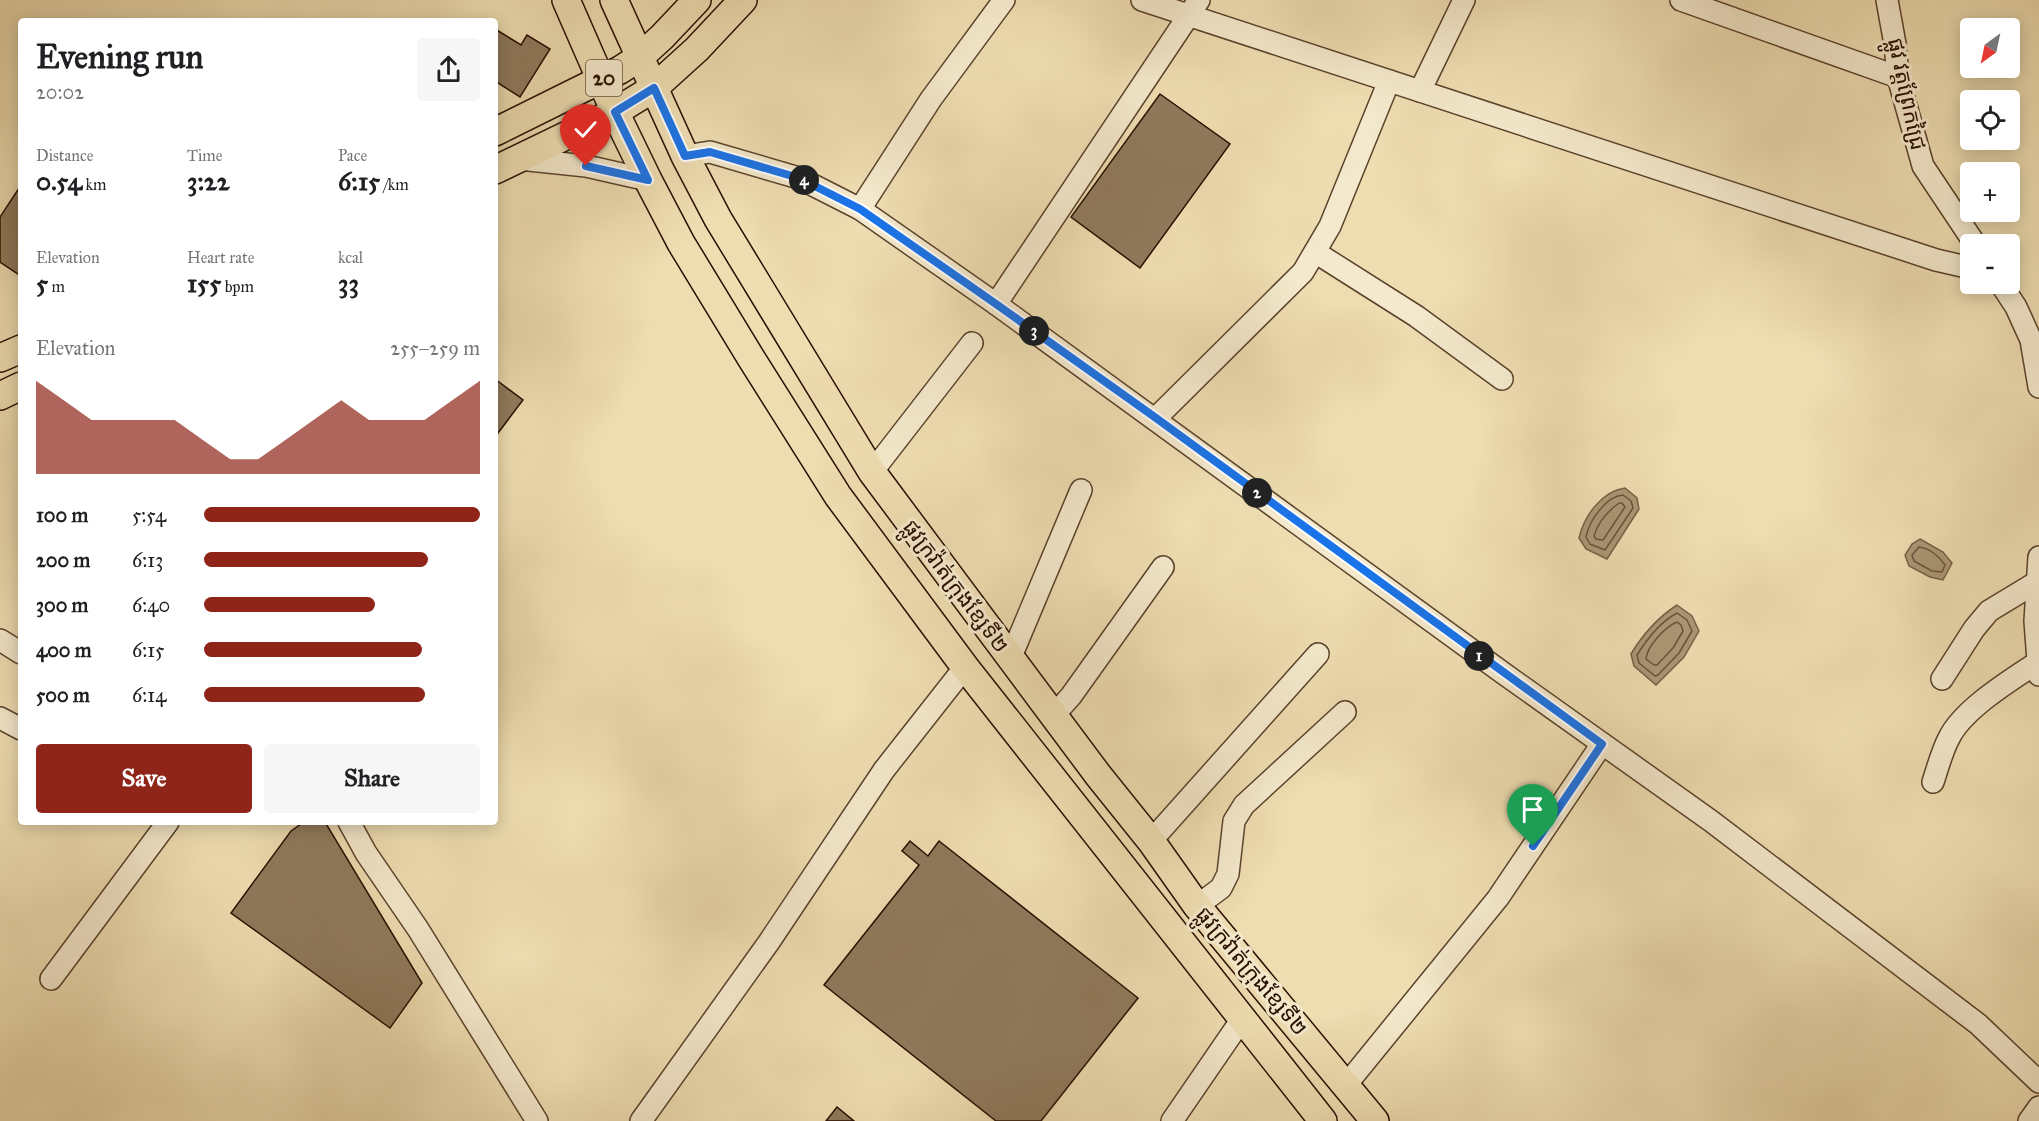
<!DOCTYPE html>
<meta charset="utf-8">
<style>
body{margin:0;font-family:"IM FELL Great Primer","Noto Sans Khmer",serif;background:#f6f6f6;color:#202124;height:100vh;display:flex;flex-direction:column;font-size:22px;white-space:nowrap}
*{box-sizing:border-box;margin:0}
p{font-size:20px;color:#757577}
.icon{flex:none;width:33px;height:33px;fill:none;stroke:currentColor;stroke-width:2;stroke-linecap:round;stroke-linejoin:round}
.map{position:relative;flex:1;overflow:hidden}
.drawer{position:absolute;left:18px;top:18px;width:480px;height:807px;display:flex;flex-direction:column;background:#fff;border-radius:6px;box-shadow:0 3px 15px #0003}
.drawer>*{flex:none}
.needle{width:39px;rotate:213deg}
.buttons{position:absolute;left:1960px;top:18px;display:grid;gap:12px}
.buttons a{display:grid;place-items:center;width:60px;height:60px;border-radius:6px;background:#fff;box-shadow:0 3px 15px #0003;font-size:30px}
.pin{position:absolute;display:grid;place-items:center;width:51px;height:51px;color:#fff;margin:-62px -26px;border-radius:50% 50% 50% 0;rotate:-45deg;box-shadow:0 0 6px #0007}
.pin .icon{rotate:45deg}
.km{position:absolute;width:30px;height:30px;margin:-15px;border-radius:50%;background:#222;color:#fff;font-size:16px;line-height:30px;text-align:center}
.round{display:grid;place-items:center;flex:none;width:63px;height:63px;border-radius:6px;background:#f6f6f6}
.summary{display:flex;align-items:center;justify-content:space-between;height:102px;padding:0 18px}
h1{font-size:33px;font-weight:800;line-height:45px}
.metrics{display:grid;grid-template-columns:repeat(3,1fr);gap:9px;height:102px;padding:6px 18px}
.metrics div{display:grid;align-content:center}
.metrics b{font-size:26px;font-weight:800}
.metrics small{font-size:16px;font-weight:400}
.metrics p{font-size:16px}
.chart{height:168px;padding:12px 18px}
.chart p{display:flex;justify-content:space-between}
.chart svg{width:100%;height:108px;margin-top:6px;fill:#8f2418;opacity:.7}
.button{display:flex;gap:12px;margin-top:auto;padding:12px 18px}
.button a{flex:1;height:69px;border-radius:6px;background:#8f2418;color:#fff;font-size:24px;font-weight:800;line-height:69px;text-align:center}
.button a+a{background:#f6f6f6;color:#202124}
ul{padding:0 18px;list-style:none;font-size:20px}
li{display:grid;grid-template-columns:96px 72px 1fr;align-items:center;height:45px}
li i{height:15px;border-radius:8px;background:#8f2418}
.map>svg:first-child{display:block}
.water{fill:#ab9775;stroke:#776046;stroke-width:1.5}
.lines{fill:none;stroke-linecap:round;stroke-linejoin:round}
.shore{stroke:#6a523a;stroke-width:1.5}
.building{fill:#8f7a5c;stroke:#280e00;stroke-width:1.5}
.minor-casing{stroke:#5a422c;stroke-width:24}
.major-casing{stroke:#280e00;stroke-width:30}
.minor{stroke:#f4e9cc;stroke-width:21}
.major{stroke:#eeddb1;stroke-width:27}
.route-casing{stroke:#fff;stroke-width:12}
.route{stroke:#1a73e8;stroke-width:8}
.labels{text-anchor:middle;dominant-baseline:central;stroke-width:6;stroke-linejoin:round;paint-order:stroke}
.shield{fill:#f4e9cc;stroke:#65503d;stroke-width:1.5}
.shield-label{font-size:21px;font-weight:bold;fill:#280e00}
.street-label{font-size:22px;fill:#280e00;stroke:#f4e9cc}
</style>
<div class="map">
<svg width="2039" height="1121" viewBox="0 0 2039 1121">
<rect width="100%" height="100%" fill="#eeddb1"/>
<filter id="stains"><feTurbulence type="fractalNoise" baseFrequency=".00333" numOctaves="4"/><feColorMatrix values="0 0 0 0 .2 0 0 0 0 .09 0 0 0 0 .02 0 0 0 .5 -.17"/></filter>
<radialGradient id="worn" r=".72"><stop offset=".6" stop-color="#630" stop-opacity="0"/><stop offset="1" stop-color="#630" stop-opacity=".3"/></radialGradient>
<g class="water">
<path d="M 1625,488 L 1637,498 L 1639,509 L 1607,559 L 1586,549 L 1579,538 C 1584,516 1602,491 1625,488 Z"/>
<polygon points="1920,539 1943,552 1952,563 1943,580 1930,577 1909,566 1905,555 1912,544"/>
<path d="M 1677,605 L 1692,616 L 1699,631 L 1684,657 L 1656,685 L 1634,666 L 1631,654 C 1643,634 1657,618 1677,605 Z"/>
</g>
<g class="lines">
<g class="shore">
<path d="M 1623,495 L 1631,501 L 1633,508 L 1605,550 L 1590,544 L 1586,537 C 1589,521 1606,496 1623,495 Z"/>
<path d="M 1619,503 L 1622,503 L 1625,507 L 1603,540 L 1596,539 L 1594,536 C 1598,522 1608,511 1619,503 Z"/>
<path d="M 1919,547 C 1929,548 1939,556 1945,565 L 1942,572 L 1932,571 L 1914,561 L 1912,555 Z"/>
<path d="M 1677,613 L 1687,620 L 1692,631 L 1679,653 L 1658,675 L 1655,676 L 1639,663 L 1637,655 C 1647,639 1660,622 1677,613 Z"/>
<path d="M 1677,622 L 1681,625 L 1683,631 L 1673,648 L 1657,665 L 1654,665 L 1646,659 C 1647,646 1665,627 1677,622 Z"/>
</g>
</g>
<g class="building">
<polygon points="495,29 521,45 527,35 550,49 520,97 495,81"/>
<polygon points="1160,94 1230,144 1140,268 1071,217"/>
<polygon points="21,185 21,276 0,262 0,217"/>
<polygon points="495,379 523,400 495,437"/>
<polygon points="304,822 325,822 422,983 390,1028 231,913 291,831"/>
<polygon points="910,841 928,856 939,841 1138,998 1041,1121 996,1121 824,985 919,865 902,851"/>
<polygon points="837,1107 854,1121 826,1121"/>
</g>
<g class="lines">
<g class="minor-casing">
<g id="minor">
<polyline points="1142,0 1936,260 1971,268"/>
<polyline points="1681,0 1898,77"/>
<polyline points="1887,0 1895,44 1898,77 1923,166 1975,244"/>
<polyline points="1420,91 1464,0"/>
<polyline points="685,156 710,152 799,178 860,209 996,304 1503,673 1711,821 1978,1024 2039,1082"/>
<polyline points="519,159 586,166 648,180"/>
<polyline points="860,209 931,99 1004,0"/>
<polyline points="1315,252 1416,316 1502,379"/>
<polyline points="2001,284 2016,307 2031,340 2039,387"/>
<polyline points="996,304 1199,0"/>
<polyline points="1156,418 1303,272 1330,226 1389,81"/>
<polyline points="872,472 972,343"/>
<polyline points="0,640 21,653"/>
<polyline points="1010,659 1081,490"/>
<polyline points="2039,675 2035,621 2039,557"/>
<polyline points="1942,679 1974,629 1989,611 2037,582"/>
<polyline points="1053,716 1071,696 1163,567"/>
<polyline points="0,718 21,729"/>
<path d="M 1933,782 C 1938,767 1942,751 1949,738 C 1963,709 2011,680 2038,662"/>
<polyline points="349,822 366,853 418,929 537,1121"/>
<polyline points="1151,841 1318,654"/>
<polyline points="1197,906 1221,888 1228,874 1234,821 1244,805 1345,712"/>
<polyline points="51,979 168,822"/>
<polyline points="1346,1085 1498,898 1602,744"/>
<polyline points="641,1121 769,942 884,770 965,667"/>
<polyline points="1172,1121 1242,1019"/>
<polyline points="2029,1121 2039,1107"/>
</g>
</g>
<g class="major-casing">
<g id="major">
<polyline points="566,0 615,112 648,180 681,243 751,358 838,496 965,667 1323,1121"/>
<polyline points="614,0 685,156 718,219 872,472 1098,775 1151,841 1197,906 1375,1121"/>
<polyline points="495,132 620,70 640,57 662,37 697,0"/>
<polyline points="495,170 615,112 654,88 697,49 743,0"/>
<polyline points="0,358 21,349"/>
<polyline points="0,396 21,386"/>
</g>
</g>
<use href="#minor" class="minor"/>
<use href="#major" class="major"/>
</g>
<g class="lines">
<g class="route-casing">
<polyline id="route" points="586,166 648,180 615,112 654,88 685,156 710,152 799,178 860,209 996,304 1156,418 1602,744 1533,846"/>
</g>
<use href="#route" class="route"/>
</g>
<g class="labels">
<rect class="shield" x="586" y="60" width="36" height="36" rx="4.5"/>
<g class="shield-label">
<text x="604" y="78">20</text>
</g>
<g class="street-label">
<text transform="translate(1907 94) rotate(78)">ផ្លូវ វត្តព្រែកជ្រៃ</text>
<text transform="translate(956 586) rotate(53)">ផ្លូវក្រវ៉ាត់ក្រុងខ្សែទី២</text>
<text transform="translate(1252 971) rotate(50)">ផ្លូវក្រវ៉ាត់ក្រុងខ្សែទី២</text>
</g>
</g>
<rect width="100%" height="100%" filter="url(#stains)"/>
<rect width="100%" height="100%" fill="url(#worn)"/>
</svg>
<div class="buttons">
<a><svg class="needle" viewBox="-14 -14 28 28"><path d="M0-13l5 13h-10z" fill="#e53935"/><path d="M0 13l5-13h-10z" fill="#757577"/></svg></a>
<a><svg class="icon" aria-label="locate" viewBox="0 0 24 24"><circle cx="12" cy="12" r="6"/><path d="M12 2v4M12 18v4M2 12h4M18 12h4"/></svg></a>
<a>+</a>
<a>−</a>
</div>
<div class="pin" style="left:1533px;top:846px;background:#1e9e55"><svg class="icon" aria-label="arrive" viewBox="0 0 24 24"><path d="M6 21V4h12l-3 4 3 4H6"/></svg></div>
<div class="pin" style="left:586px;top:166px;background:#d93025"><svg class="icon" aria-label="check" viewBox="0 0 24 24"><path d="M5 12l5 5 9-10"/></svg></div>
<b class="km" style="left:1479px;top:656px">1</b>
<b class="km" style="left:1257px;top:493px">2</b>
<b class="km" style="left:1034px;top:331px">3</b>
<b class="km" style="left:804px;top:180px">4</b>
<section class="drawer">
<div class="summary"><div><h1>Evening run</h1><p>20:02</p></div><a class="round"><svg class="icon" aria-label="share" viewBox="0 0 24 24"><path d="M12 15V3M7 8l5-5 5 5M5 13v7h14v-7"/></svg></a></div>
<div class="metrics">
<div><p>Distance</p><b>0.54<small> km</small></b></div>
<div><p>Time</p><b>3:22</b></div>
<div><p>Pace</p><b>6:15<small> /km</small></b></div>
</div>
<div class="metrics">
<div><p>Elevation</p><b>5<small> m</small></b></div>
<div><p>Heart rate</p><b>155<small> bpm</small></b></div>
<div><p>kcal</p><b>33</b></div>
</div>
<div class="chart"><p><span>Elevation</span>255–259 m</p>
<svg viewBox="0 0 160 44" preserveAspectRatio="none"><path d="M0 44V6L10 14L20 22L30 22L40 22L50 22L60 30L70 38L80 38L90 30L100 22L110 14L120 22L130 22L140 22L150 14L160 6V44z"/></svg>
</div>
<ul>
<li><b>100 m</b>5:54<i style="width:100%"></i></li>
<li><b>200 m</b>6:13<i style="width:81%"></i></li>
<li><b>300 m</b>6:40<i style="width:62%"></i></li>
<li><b>400 m</b>6:15<i style="width:79%"></i></li>
<li><b>500 m</b>6:14<i style="width:80%"></i></li>
</ul>
<div class="button"><a>Save</a><a>Share</a></div>
</section>
</div>
